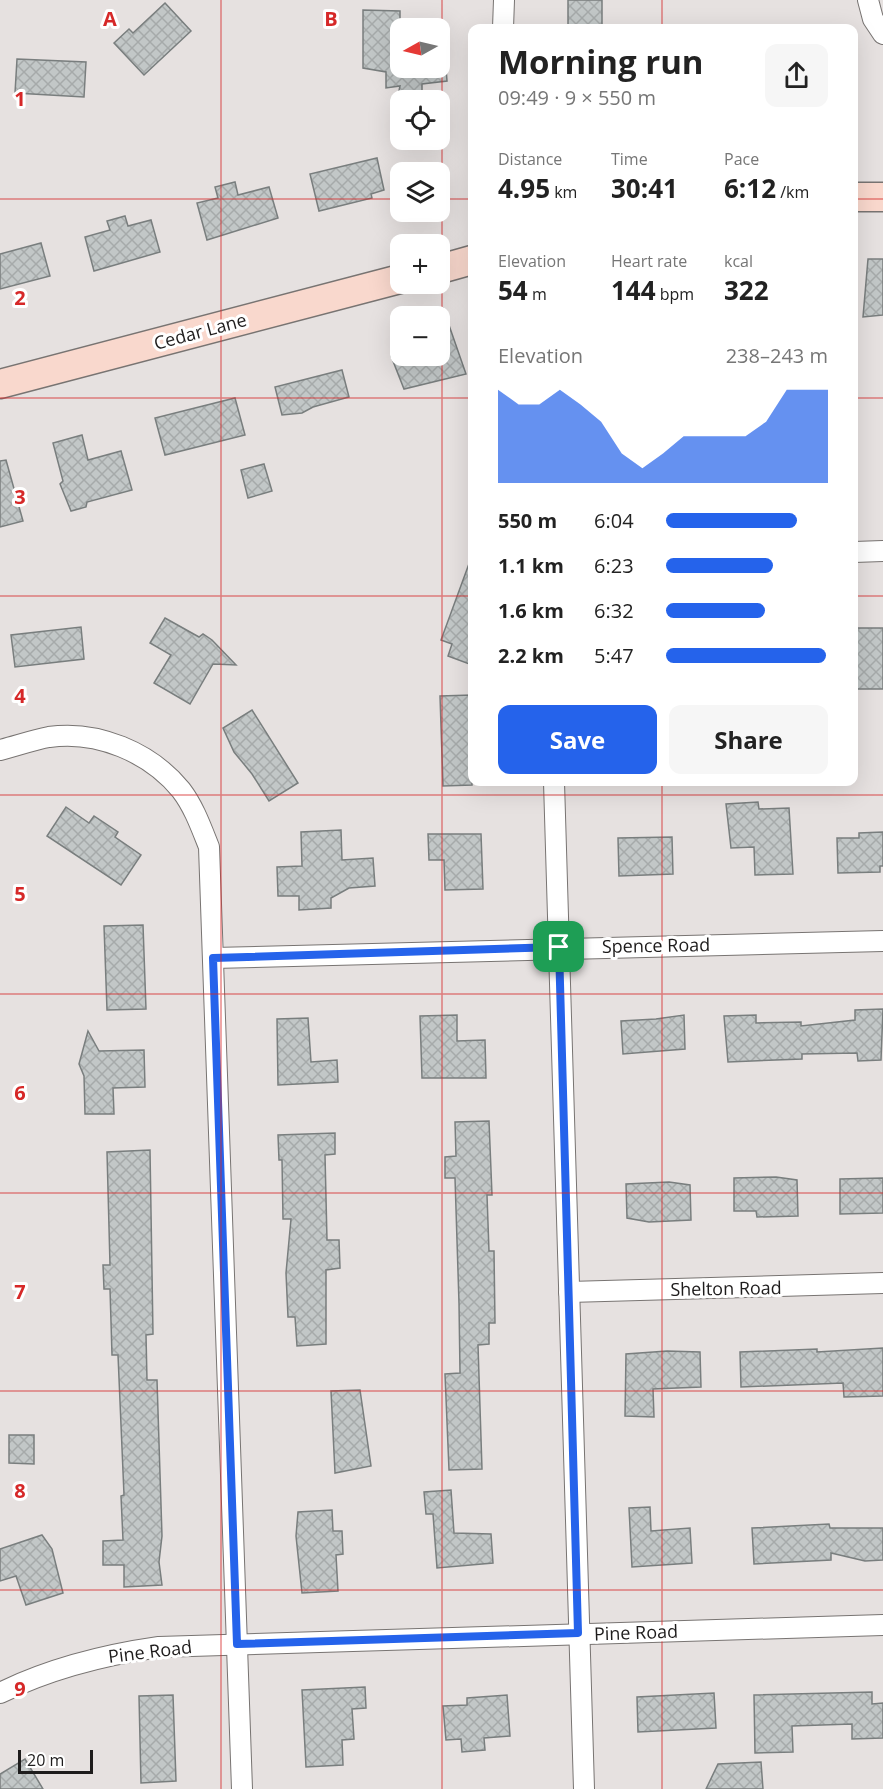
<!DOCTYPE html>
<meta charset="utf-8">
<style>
body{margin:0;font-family:"Open Sans",sans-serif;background:#f6f6f6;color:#222;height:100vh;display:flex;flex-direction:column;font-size:22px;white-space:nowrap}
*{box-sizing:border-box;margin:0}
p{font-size:20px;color:#767676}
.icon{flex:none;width:33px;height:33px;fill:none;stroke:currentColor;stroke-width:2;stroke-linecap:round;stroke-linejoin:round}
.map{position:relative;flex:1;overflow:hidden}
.sheet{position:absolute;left:468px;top:24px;width:390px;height:762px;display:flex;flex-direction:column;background:#fff;border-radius:12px;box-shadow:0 6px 24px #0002}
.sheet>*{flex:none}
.needle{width:39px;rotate:262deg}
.fabs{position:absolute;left:390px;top:18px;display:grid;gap:12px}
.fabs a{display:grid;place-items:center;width:60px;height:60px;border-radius:12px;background:#fff;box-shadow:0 6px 24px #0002;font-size:30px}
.scale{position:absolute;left:18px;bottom:15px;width:75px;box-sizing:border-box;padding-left:6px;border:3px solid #1e1c1c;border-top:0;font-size:16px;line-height:21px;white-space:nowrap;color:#1e1c1c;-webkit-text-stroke:4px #fff;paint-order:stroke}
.pin{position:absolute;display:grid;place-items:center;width:51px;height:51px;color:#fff;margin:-26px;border-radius:12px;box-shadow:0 3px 9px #0006}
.round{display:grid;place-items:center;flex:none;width:63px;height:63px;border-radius:12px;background:#f6f6f6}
.head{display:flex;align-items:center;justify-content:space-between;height:102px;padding:0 30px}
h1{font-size:33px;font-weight:700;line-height:45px}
.stats{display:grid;grid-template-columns:repeat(3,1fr);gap:9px;height:102px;padding:6px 30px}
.stats div{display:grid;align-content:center}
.stats b{font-size:26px;font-weight:700}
.stats small{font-size:16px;font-weight:400}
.stats p{font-size:16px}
.chart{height:168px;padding:12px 30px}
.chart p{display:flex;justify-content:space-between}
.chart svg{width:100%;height:108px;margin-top:6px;fill:#2563eb;opacity:.7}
.button{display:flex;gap:12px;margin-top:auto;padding:12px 30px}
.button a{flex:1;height:69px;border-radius:12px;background:#2563eb;color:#fff;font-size:24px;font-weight:700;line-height:69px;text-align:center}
.button a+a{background:#f6f6f6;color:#222}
ul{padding:0 30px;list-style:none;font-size:20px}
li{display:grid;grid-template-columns:96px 72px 1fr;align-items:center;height:45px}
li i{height:15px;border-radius:8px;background:#2563eb}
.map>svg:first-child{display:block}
.building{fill:url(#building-cross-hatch);stroke:#797e7e;stroke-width:1.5}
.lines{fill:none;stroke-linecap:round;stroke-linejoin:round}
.minor-casing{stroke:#787472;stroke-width:22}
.secondary-casing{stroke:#787472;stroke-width:31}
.minor{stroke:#fff;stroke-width:20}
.secondary{stroke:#f9d8cd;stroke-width:28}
.route-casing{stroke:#fff;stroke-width:12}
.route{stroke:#2563eb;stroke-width:8}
.grid{fill:none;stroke:#d62828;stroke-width:1.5;stroke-opacity:0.55}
.labels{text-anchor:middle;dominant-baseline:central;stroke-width:6;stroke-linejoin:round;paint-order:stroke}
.street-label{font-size:18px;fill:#1e1c1c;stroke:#fff}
.grid-label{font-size:20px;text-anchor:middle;font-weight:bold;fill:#d62828;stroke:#fff;stroke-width:6;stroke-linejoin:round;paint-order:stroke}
</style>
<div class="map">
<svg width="883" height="1789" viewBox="0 0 883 1789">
<defs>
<pattern id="building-cross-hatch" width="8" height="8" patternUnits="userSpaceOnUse" patternTransform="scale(1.5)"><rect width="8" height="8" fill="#c2c7c7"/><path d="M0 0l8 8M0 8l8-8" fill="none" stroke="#a6aaaa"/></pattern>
</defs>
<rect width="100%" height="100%" fill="#e6e1e0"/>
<g class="building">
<rect x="568" y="0" width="34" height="28"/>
<polygon points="165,3 191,31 144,75 114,43 129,29 133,33"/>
<polygon points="363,10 400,11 400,68 446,68 447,81 422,84 422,100 397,100 400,86 386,88 386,72 363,68"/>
<polygon points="17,59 86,62 84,97 15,93"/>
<polygon points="377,158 384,190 371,194 372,198 319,211 310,174"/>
<polygon points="235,182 238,195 269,187 278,218 207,240 197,203 218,198 215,187"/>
<polygon points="125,216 128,226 151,220 160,252 94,271 85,237 110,230 107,221"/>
<polygon points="41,243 50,276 0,289 0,254"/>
<polygon points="868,259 883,259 883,315 863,317"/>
<polygon points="440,308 443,308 466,374 404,389 391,356 440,356"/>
<polygon points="342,370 349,397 313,407 302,413 282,415 275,387"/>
<polygon points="235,398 245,435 165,455 155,418"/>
<polygon points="82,435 88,460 121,451 132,490 87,502 86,507 71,511 60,484 63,481 53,443"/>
<polygon points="6,460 23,521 0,527 0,461"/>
<polygon points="264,464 272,491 248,498 241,470"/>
<polygon points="470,561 472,561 472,665 448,656 452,644 441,640"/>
<polygon points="165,618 199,637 203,634 212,640 236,665 213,664 190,704 154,683 171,655 150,643"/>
<polygon points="81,627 84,659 15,667 11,635"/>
<polygon points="856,628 883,628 883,689 857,689"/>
<polygon points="472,695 472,785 443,786 440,696"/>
<polygon points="252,710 298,783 269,801 252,774 234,752 223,728"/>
<polygon points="758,802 759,809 789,808 793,874 755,875 754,847 731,848 726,804"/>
<polygon points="66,807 89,823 94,816 118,832 115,837 141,855 121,885 47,836"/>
<polygon points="341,830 342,860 373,858 375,886 349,888 331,898 331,908 299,910 299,896 278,896 277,867 302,866 301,832"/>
<polygon points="883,832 883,866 880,866 880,872 838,873 837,838 859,838 859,833"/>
<polygon points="428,834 481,834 483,889 445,890 444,860 429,860"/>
<polygon points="672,837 673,874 619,876 618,838"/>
<polygon points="143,925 146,1009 107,1010 104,926"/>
<polygon points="883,1009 881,1060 858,1061 857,1053 802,1054 802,1059 728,1062 724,1016 756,1015 756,1023 801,1022 801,1026 855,1020 855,1010"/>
<polygon points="457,1015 457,1041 485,1040 486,1078 422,1078 420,1016"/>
<polygon points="684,1015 685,1049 623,1054 621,1021 656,1019"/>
<polygon points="308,1018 311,1062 337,1060 338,1082 278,1085 277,1019"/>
<polygon points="88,1031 99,1051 144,1050 145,1087 113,1088 114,1114 85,1114 84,1076 79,1064"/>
<polygon points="489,1121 492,1195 487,1195 489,1251 494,1251 495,1323 489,1323 489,1344 478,1345 482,1469 449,1470 445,1374 460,1373 459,1303 455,1178 445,1178 445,1157 456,1156 455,1122"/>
<polygon points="335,1133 335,1154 325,1155 327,1240 339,1240 340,1268 326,1270 326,1344 297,1346 295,1317 288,1317 286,1273 291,1219 283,1219 282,1160 279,1160 278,1135"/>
<polygon points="150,1150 153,1334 146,1335 147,1380 157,1380 162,1536 159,1562 162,1585 124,1587 124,1565 103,1565 103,1541 123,1540 121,1496 124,1495 118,1355 112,1355 110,1289 104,1289 103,1265 110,1265 107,1152"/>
<polygon points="776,1177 797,1180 798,1216 757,1217 756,1211 734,1211 734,1178"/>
<polygon points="883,1178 883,1213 840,1214 840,1179"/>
<polygon points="669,1182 690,1185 691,1220 649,1222 627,1218 626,1184"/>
<polygon points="883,1348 883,1396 844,1397 843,1383 741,1387 740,1352 817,1349 817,1352"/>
<polygon points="667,1351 700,1352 701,1387 653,1389 654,1417 625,1416 626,1354"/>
<polygon points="360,1390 371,1466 335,1473 331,1391"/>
<polygon points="9,1435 34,1435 34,1464 9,1463"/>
<polygon points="451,1490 454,1533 491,1534 493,1563 437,1568 433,1514 426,1514 424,1492"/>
<polygon points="650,1507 651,1531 690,1528 692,1563 632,1567 629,1508"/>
<polygon points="332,1510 333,1531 342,1531 343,1554 336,1555 338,1591 302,1593 296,1536 298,1512"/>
<polygon points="829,1524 830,1528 883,1528 883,1560 865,1561 831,1553 831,1560 754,1564 752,1528"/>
<polygon points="42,1535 52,1549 63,1593 26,1605 16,1576 0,1581 0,1549"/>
<polygon points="365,1687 366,1708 352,1709 354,1739 342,1740 343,1765 306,1767 302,1690"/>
<polygon points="872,1692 872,1704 883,1703 883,1738 852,1739 852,1724 792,1726 793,1752 755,1753 754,1695"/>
<polygon points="714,1693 716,1728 638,1732 637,1697"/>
<polygon points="173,1695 176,1781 141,1783 139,1696"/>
<polygon points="507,1695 510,1736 484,1738 485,1750 462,1752 461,1739 446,1740 443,1706 467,1705 467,1698"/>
<polygon points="25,1759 43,1789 0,1789 0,1774"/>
<polygon points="761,1762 763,1789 706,1789 718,1764"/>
</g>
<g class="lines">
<g class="minor-casing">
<g id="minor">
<polyline points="868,0 873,19 883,34"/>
<polyline points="503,28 504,0"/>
<polyline points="854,552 883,551"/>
<path d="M 0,750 C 16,746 33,740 49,737 C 97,730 150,752 181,790 C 194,807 201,827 209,847 L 242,1789"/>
<polyline points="554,782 584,1789"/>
<polyline points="213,958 883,941"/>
<polyline points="569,1292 883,1283"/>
<path d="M 0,1693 C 51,1668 103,1655 159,1647 L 883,1625"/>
</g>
</g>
<g class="secondary-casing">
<g id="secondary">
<polyline points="854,197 883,197"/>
<polyline points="440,269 472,260"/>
<polyline points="0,384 400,279"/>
</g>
</g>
<use href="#minor" class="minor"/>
<use href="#secondary" class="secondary"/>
</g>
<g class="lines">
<g class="route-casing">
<polygon id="route" points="559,947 578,1633 237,1644 213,958"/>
</g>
<use href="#route" class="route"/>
</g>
<path class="grid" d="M 221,0 L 221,1789M 442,0 L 442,1789M 662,0 L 662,28M 0,199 L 400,199M 440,199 L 472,199M 854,199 L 883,199M 0,398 L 472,398M 854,398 L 883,398M 0,596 L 472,596M 854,596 L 883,596M 662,782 L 662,1789M 0,795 L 883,795M 0,994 L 883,994M 0,1193 L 883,1193M 0,1391 L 883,1391M 0,1590 L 883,1590"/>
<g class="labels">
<g class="street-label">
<text transform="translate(200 331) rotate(-15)">Cedar Lane</text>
<text transform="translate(656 945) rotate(-1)">Spence Road</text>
<text transform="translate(726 1288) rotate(-1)">Shelton Road</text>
<text transform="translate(636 1632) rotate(-2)">Pine Road</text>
<text transform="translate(150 1651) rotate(-7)">Pine Road</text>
</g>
</g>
<g class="grid-label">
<text x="110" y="26">A</text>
<text x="331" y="26">B</text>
<text x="20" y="106">1</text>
<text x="20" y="305">2</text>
<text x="20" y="504">3</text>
<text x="20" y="703">4</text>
<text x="20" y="901">5</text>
<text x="20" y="1100">6</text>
<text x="20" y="1299">7</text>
<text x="20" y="1498">8</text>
<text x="20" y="1696">9</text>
</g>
</svg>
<div class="fabs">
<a><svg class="needle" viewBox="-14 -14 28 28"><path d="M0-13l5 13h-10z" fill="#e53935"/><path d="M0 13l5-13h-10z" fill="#767676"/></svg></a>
<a><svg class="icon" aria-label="locate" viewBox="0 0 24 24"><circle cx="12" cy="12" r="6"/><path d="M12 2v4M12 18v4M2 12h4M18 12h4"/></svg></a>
<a><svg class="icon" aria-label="layers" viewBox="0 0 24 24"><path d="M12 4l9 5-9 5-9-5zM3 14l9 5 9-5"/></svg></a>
<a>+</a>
<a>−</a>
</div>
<div class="scale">20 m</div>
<div class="pin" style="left:559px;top:947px;background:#1e9e55"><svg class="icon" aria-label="arrive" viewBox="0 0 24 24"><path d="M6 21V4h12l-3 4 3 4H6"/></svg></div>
<section class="sheet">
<div class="head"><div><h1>Morning run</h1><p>09:49 · 9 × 550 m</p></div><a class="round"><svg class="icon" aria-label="share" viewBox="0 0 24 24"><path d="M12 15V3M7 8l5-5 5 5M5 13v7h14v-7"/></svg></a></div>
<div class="stats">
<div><p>Distance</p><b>4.95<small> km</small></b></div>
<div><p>Time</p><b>30:41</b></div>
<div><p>Pace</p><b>6:12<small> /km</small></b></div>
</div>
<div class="stats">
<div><p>Elevation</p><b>54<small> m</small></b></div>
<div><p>Heart rate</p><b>144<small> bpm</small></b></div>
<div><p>kcal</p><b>322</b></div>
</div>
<div class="chart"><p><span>Elevation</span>238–243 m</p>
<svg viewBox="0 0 160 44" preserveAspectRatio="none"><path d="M0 44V6L10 12L20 12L30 6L40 12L50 19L60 32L70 38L80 32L90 25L100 25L110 25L120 25L130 19L140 6L150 6L160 6V44z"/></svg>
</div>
<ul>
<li><b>550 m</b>6:04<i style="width:81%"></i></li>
<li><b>1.1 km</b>6:23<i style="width:66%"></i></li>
<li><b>1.6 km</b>6:32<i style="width:61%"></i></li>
<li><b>2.2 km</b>5:47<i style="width:99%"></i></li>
</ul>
<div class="button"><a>Save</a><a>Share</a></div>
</section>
</div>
